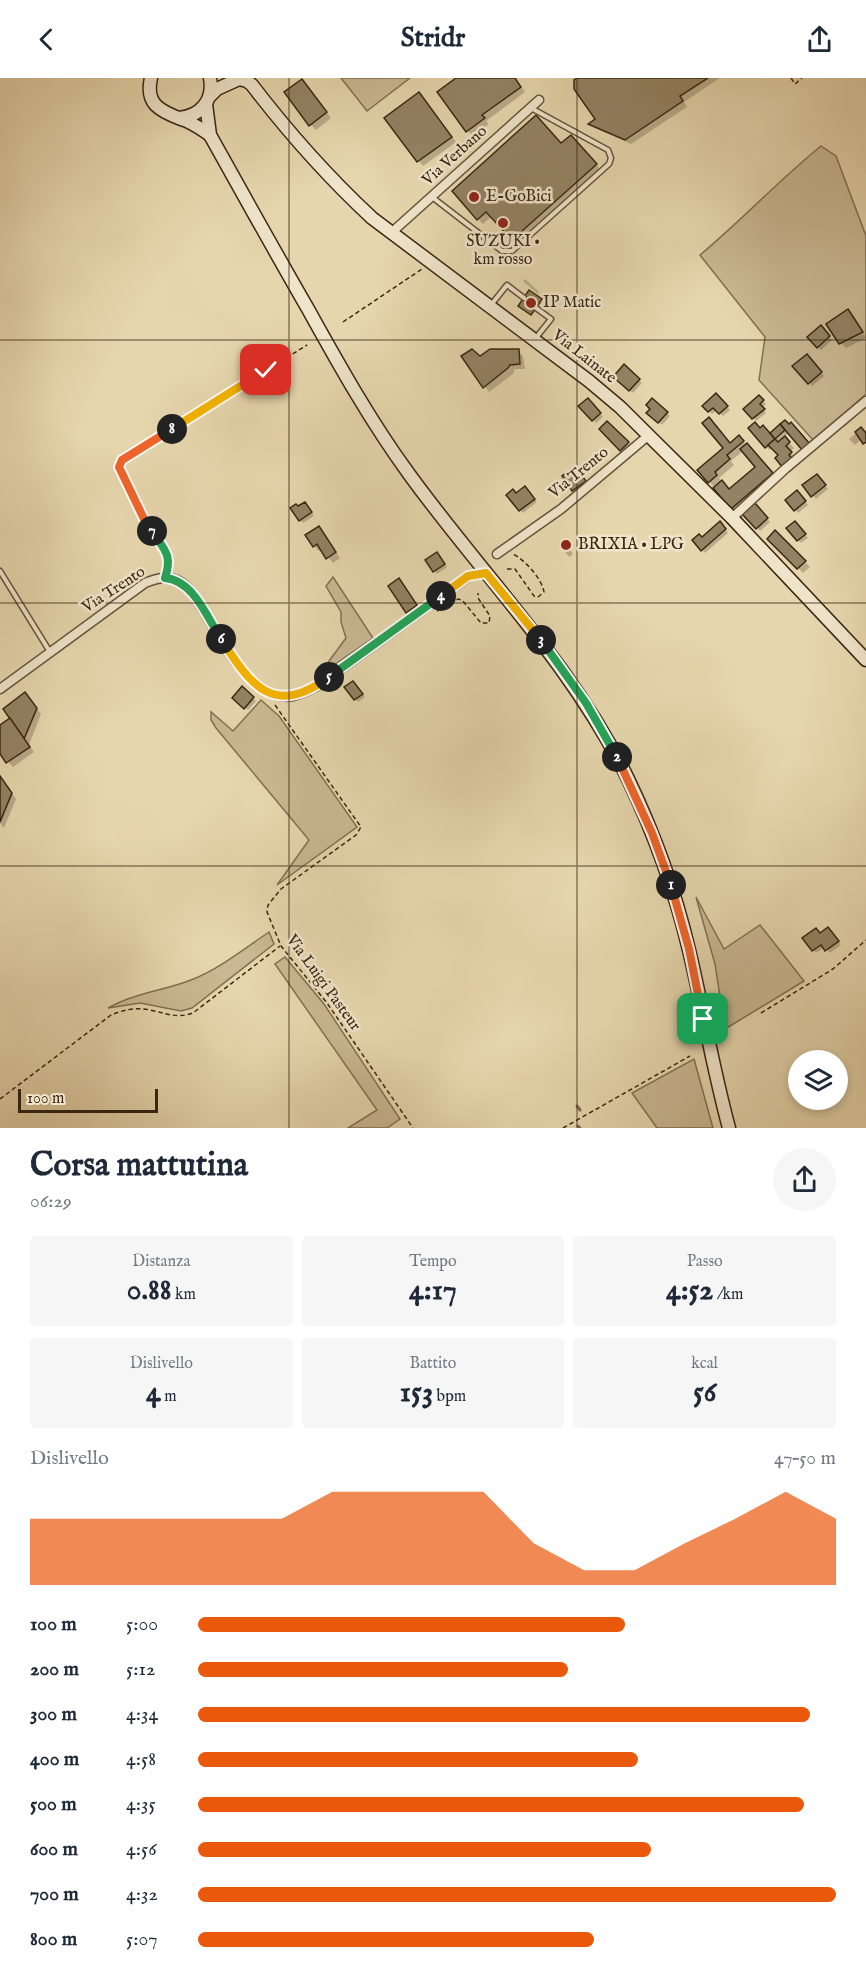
<!DOCTYPE html>
<html lang="it">
<meta charset="utf-8">
<style>
body{margin:0;font-family:"IM FELL English",serif;background:#f6f6f7;color:#1f2937;height:100vh;display:flex;flex-direction:column;font-size:22px;white-space:nowrap}
*{box-sizing:border-box;margin:0}
p{font-size:20px;color:#747a83}
.icon{flex:none;width:33px;height:33px;fill:none;stroke:currentColor;stroke-width:2;stroke-linecap:round;stroke-linejoin:round}
.map{position:relative;height:1050px;overflow:hidden}
.details{display:flex;flex-direction:column;background:#fff;flex:1}
.details>*{flex:none}
.tools{position:absolute;left:788px;top:972px;display:grid;gap:12px}
.tools a{display:grid;place-items:center;width:60px;height:60px;border-radius:50%;background:#fff;box-shadow:0 3px 9px #0003;font-size:30px}
.scale{position:absolute;left:18px;bottom:15px;width:140px;box-sizing:border-box;padding-left:6px;border:3px solid #392712;border-top:0;font-size:16px;line-height:21px;white-space:nowrap;color:#392712;-webkit-text-stroke:4px #efe4ca;paint-order:stroke}
.pin{position:absolute;display:grid;place-items:center;width:51px;height:51px;color:#fff;margin:-26px;border-radius:12px;box-shadow:0 3px 9px #0006}
.km{position:absolute;width:30px;height:30px;margin:-15px;border-radius:50%;background:#222;color:#fff;font-size:16px;line-height:30px;text-align:center}
.round{display:grid;place-items:center;flex:none;width:63px;height:63px;border-radius:32px;background:#f6f6f7}
.overview{display:flex;align-items:center;justify-content:space-between;height:102px;padding:0 30px}
h1{font-size:33px;font-weight:800;line-height:45px}
.metrics{display:grid;grid-template-columns:repeat(3,1fr);gap:9px;height:102px;padding:6px 30px}
.metrics div{display:grid;align-content:center;border-radius:6px;background:#f6f6f7;text-align:center}
.metrics b{font-size:30px;font-weight:800}
.metrics small{font-size:16px;font-weight:400}
.metrics p{font-size:16px}
.chart{height:168px;padding:12px 30px}
.chart p{display:flex;justify-content:space-between}
.chart svg{width:100%;height:108px;margin-top:6px;fill:#ea580c;opacity:.7}
ul{padding:0 30px;list-style:none;font-size:20px}
li{display:grid;grid-template-columns:96px 72px 1fr;align-items:center;height:45px}
li i{height:15px;border-radius:8px;background:#ea580c}
header{display:flex;justify-content:space-between;align-items:center;height:78px;padding:0 30px;background:#fff;font-size:27px;font-weight:800}
.map>svg:first-child{display:block}
.green{fill:#c9b893;stroke:#817052;stroke-width:1.5}
.shadow{fill:#0003;fill-rule:evenodd}
.lines{fill:none;stroke-linecap:round;stroke-linejoin:round}
.stream{stroke:#7d6c4f;stroke-width:3}
.building{fill:#938263;stroke:#392712;stroke-width:1.5}
.service-casing{stroke:#645339;stroke-width:7}
.minor-casing{stroke:#645339;stroke-width:11}
.secondary-casing{stroke:#392712;stroke-width:15}
.path{stroke:#392712;stroke-width:1.5;stroke-dasharray:4.5 3;stroke-linecap:butt}
.service{stroke:#efe4ca;stroke-width:4}
.minor{stroke:#efe4ca;stroke-width:8}
.secondary{stroke:#efe4ca;stroke-width:12}
.split-1-casing{stroke:#fff;stroke-width:12}
.split-2-casing{stroke:#fff;stroke-width:12}
.split-3-casing{stroke:#fff;stroke-width:12}
.split-4-casing{stroke:#fff;stroke-width:12}
.split-5-casing{stroke:#fff;stroke-width:12}
.split-6-casing{stroke:#fff;stroke-width:12}
.split-7-casing{stroke:#fff;stroke-width:12}
.split-8-casing{stroke:#fff;stroke-width:12}
.split-9-casing{stroke:#fff;stroke-width:12}
.split-1{stroke:#f0652b;stroke-width:8}
.split-2{stroke:#f0652b;stroke-width:8}
.split-3{stroke:#22a559;stroke-width:8}
.split-4{stroke:#f5b400;stroke-width:8}
.split-5{stroke:#22a559;stroke-width:8}
.split-6{stroke:#f5b400;stroke-width:8}
.split-7{stroke:#22a559;stroke-width:8}
.split-8{stroke:#f0652b;stroke-width:8}
.split-9{stroke:#f5b400;stroke-width:8}
.grid{fill:none;stroke:#392712;stroke-width:1.5;stroke-opacity:0.55}
.poi-dot{fill:#8f2418;stroke:#efe4ca;stroke-width:2}
.labels{text-anchor:middle;dominant-baseline:central;stroke-width:5;stroke-linejoin:round;paint-order:stroke}
.street-label{font-size:16px;fill:#392712;stroke:#efe4ca}
.poi-label{font-size:16px;fill:#392712;stroke:#efe4ca;text-anchor:start}
</style>
<header><svg class="icon" aria-label="back" viewBox="0 0 24 24"><path d="M15 5l-7 7 7 7"/></svg>Stridr<svg class="icon" aria-label="share" viewBox="0 0 24 24"><path d="M12 15V3M7 8l5-5 5 5M5 13v7h14v-7"/></svg></header>
<div class="map">
<svg width="866" height="1050" viewBox="0 0 866 1050">
<rect width="100%" height="100%" fill="#e6d6ad"/>
<filter id="stains"><feTurbulence type="fractalNoise" baseFrequency=".00333" numOctaves="4"/><feColorMatrix values="0 0 0 0 .2 0 0 0 0 .09 0 0 0 0 .02 0 0 0 .5 -.17"/></filter>
<radialGradient id="worn" r=".72"><stop offset=".6" stop-color="#630" stop-opacity="0"/><stop offset="1" stop-color="#630" stop-opacity=".3"/></radialGradient>
<g class="green">
<polygon points="341,0 410,0 367,33"/>
<path d="M 821,68 L 836,78 L 866,158 L 866,316 L 814,363 L 759,302 L 765,259 L 700,177 C 742,142 779,102 821,68 Z"/>
<polygon points="333,499 373,560 318,598 346,560 341,544 341,534 326,508"/>
<polygon points="261,622 279,638 357,749 277,807 309,762 216,650 211,642 211,634 233,653"/>
<polygon points="696,819 724,871 760,847 804,903 725,951 715,886"/>
<path d="M 269,854 L 274,866 L 192,930 L 181,933 L 140,925 L 108,930 C 134,915 163,913 191,902 C 219,891 244,871 269,854 Z"/>
<polygon points="285,879 324,926 400,1041 387,1050 348,1050 377,1032 275,886"/>
<polygon points="694,981 713,1050 657,1050 632,1015"/>
</g>
<g class="shadow">
<polygon points="458,0 515,0 525,14 486,43 489,46 473,58 468,53"/>
<polygon points="580,0 720,0 684,24 687,29 631,66 595,50 590,46 597,42"/>
<polygon points="307,8 331,40 316,52 311,47"/>
<polygon points="424,21 456,64 423,88 386,40"/>
<polygon points="575,64 601,92 518,166 492,138 483,146 478,141 561,67"/>
<polygon points="525,201 539,214 538,216 523,203"/>
<polygon points="530,215 542,224 532,237 520,228"/>
<polygon points="853,238 866,260 846,270 841,265"/>
<polygon points="821,249 832,262 821,272 809,259"/>
<polygon points="518,273 523,278 525,291 515,291 513,296 489,314 463,279 480,280"/>
<polygon points="807,278 824,298 812,308 795,288"/>
<polygon points="624,289 642,305 633,315 615,299"/>
<polygon points="716,317 730,332 723,338 717,332 712,336 704,328"/>
<polygon points="759,319 766,326 762,330 766,335 756,343 745,331"/>
<polygon points="588,322 603,339 596,345 581,328"/>
<polygon points="652,322 670,338 662,347 648,335 652,331"/>
<polygon points="785,344 789,355 784,359 794,370 790,374 796,380 793,383 797,388 790,394 772,369 769,372 750,350 761,352 770,356"/>
<polygon points="607,345 631,368 624,375 601,351"/>
<polygon points="861,351 866,357 866,365 862,361 855,367 849,361"/>
<path d="M 739,359 L 779,403 L 753,426 L 770,444 L 760,453 L 743,434 L 739,437 L 732,430 L 699,392 ZM 743,373 L 757,389 L 730,412 L 719,400 L 734,387 L 731,383 Z"/>
<polygon points="578,393 588,406 576,415 573,412"/>
<polygon points="820,401 828,411 816,421 804,407"/>
<polygon points="528,413 537,424 523,435 520,432"/>
<polygon points="800,417 808,427 798,435 795,432"/>
<polygon points="308,429 314,438 303,445 300,442 298,430"/>
<polygon points="720,445 728,455 705,475 694,462 702,461"/>
<polygon points="798,448 808,460 801,465 789,450"/>
<polygon points="775,454 810,489 803,495 769,461"/>
<polygon points="324,456 340,480 333,485 322,471 319,473 314,468"/>
<polygon points="567,468 573,476 569,479 563,471"/>
<polygon points="440,479 447,489 437,496 427,483"/>
<polygon points="399,502 421,532 412,539 390,508"/>
<polygon points="356,608 365,619 358,624 355,621"/>
<polygon points="242,611 256,623 248,632 234,620"/>
<polygon points="30,621 41,636 29,667 34,674 13,689 0,674 0,649 12,640"/>
<polygon points="0,698 16,721 4,750 0,745"/>
<polygon points="831,854 841,867 830,875 825,869 816,875 813,872 820,857"/>
</g>
<g class="lines">
<g class="stream">
<polyline points="577,1028 580,1032"/>
<polyline points="578,1048 580,1050"/>
</g>
</g>
<g class="building">
<polygon points="456,0 515,0 521,9 482,37 485,40 466,54 437,14"/>
<polygon points="577,0 708,0 680,18 683,23 625,62 588,46 595,41 574,11 574,2"/>
<polygon points="302,1 327,34 309,48 284,14"/>
<polygon points="419,14 452,59 417,84 384,40"/>
<polygon points="536,37 561,65 571,57 597,86 512,162 486,134 477,142 452,113"/>
<polygon points="529,212 542,221 531,237 518,228"/>
<polygon points="848,231 863,254 839,266 826,246"/>
<polygon points="821,247 830,258 817,270 807,259"/>
<polygon points="472,271 480,278 490,271 519,271 520,286 510,287 508,290 483,310 461,278"/>
<polygon points="807,276 822,294 808,306 792,288"/>
<polygon points="624,286 640,301 629,313 613,299"/>
<polygon points="716,315 728,328 719,336 713,330 708,334 702,328"/>
<polygon points="759,317 764,322 760,326 765,331 752,341 743,331"/>
<polygon points="588,320 601,335 592,343 578,328"/>
<polygon points="652,320 668,334 658,345 646,335 650,331 646,327"/>
<polygon points="709,339 730,365 739,357 744,363 727,377 730,381 715,394 717,397 708,405 697,392 723,370 702,345"/>
<polygon points="785,342 789,346 791,344 810,366 803,373 780,346"/>
<polygon points="607,343 629,364 620,373 599,351"/>
<polygon points="755,344 760,350 763,347 775,361 765,370 748,350"/>
<polygon points="780,346 785,352 775,361 770,355"/>
<polygon points="861,349 866,355 866,364 863,366 855,354"/>
<polygon points="785,358 790,364 786,368 792,374 789,377 793,382 783,390 775,380 778,377 768,367 775,361 778,364"/>
<polygon points="747,365 773,395 731,431 713,410 722,402 729,411 755,389 740,371"/>
<polygon points="575,388 586,403 572,413 562,398"/>
<polygon points="817,396 826,407 811,419 802,407"/>
<polygon points="525,408 535,421 519,433 506,417 513,411 516,415"/>
<polygon points="797,412 806,423 794,433 785,422"/>
<polygon points="305,424 312,434 299,443 290,430 296,426 298,428"/>
<polygon points="755,425 768,440 756,451 742,436"/>
<polygon points="720,443 726,451 701,473 692,462 699,456 702,459"/>
<polygon points="795,443 806,456 797,463 786,450"/>
<polygon points="319,448 336,474 326,481 317,466 313,469 305,457"/>
<polygon points="775,452 806,483 797,491 767,461"/>
<polygon points="437,474 445,486 433,494 425,482"/>
<polygon points="399,500 417,527 406,535 388,508"/>
<polygon points="353,603 363,616 354,622 344,609"/>
<polygon points="242,608 254,619 244,631 232,620"/>
<polygon points="25,614 37,630 24,661 3,631"/>
<polygon points="10,640 30,669 6,685 0,676 0,647"/>
<polygon points="0,698 12,715 0,744"/>
<polygon points="828,849 839,863 825,873 821,867 812,873 802,860 816,850 820,855"/>
</g>
<g class="lines">
<g class="service-casing">
<g id="service">
<polyline points="432,119 502,173 512,173 609,86 611,80 608,72 531,30"/>
<polyline points="491,227 507,207 524,220"/>
<polyline points="535,261 551,241 536,230"/>
<polyline points="0,493 50,574"/>
</g>
</g>
<g class="minor-casing">
<g id="minor">
<polyline points="391,155 539,22"/>
<polyline points="732,440 785,391 866,323"/>
<polyline points="497,476 561,431 649,357"/>
<path d="M 0,611 L 145,505 C 155,501 167,497 177,502 C 190,508 196,522 204,533 C 221,562 253,626 293,618 C 303,616 311,611 319,607 L 469,498 L 486,495"/>
</g>
</g>
<g class="secondary-casing">
<g id="secondary">
<path d="M 151,0 C 145,26 160,33 181,41 C 192,44 201,51 210,57"/>
<path d="M 236,0 L 247,3 L 252,7 C 288,54 328,99 372,140 L 589,303 L 620,329 L 732,440 L 866,582"/>
<polyline points="210,18 217,11 239,1"/>
<path d="M 206,26 L 210,57 C 243,116 275,174 308,231 C 339,287 371,344 409,396 C 483,498 573,587 628,701 C 654,755 675,813 689,872 C 703,931 713,991 729,1050"/>
<path d="M 179,40 C 201,38 214,22 210,0"/>
</g>
</g>
<g class="path">
<polyline points="791,0 795,6 802,0"/>
<polyline points="343,244 422,191"/>
<polyline points="168,490 167,473 143,441 119,389 122,383 307,267"/>
<path d="M 507,491 L 515,491 L 534,518 L 538,519 L 544,514 C 542,501 525,482 513,476"/>
<polyline points="437,533 458,521 462,522 481,545 489,545 490,538 478,520 478,515"/>
<polyline points="275,627 361,749 356,757 281,811 268,827 267,834 281,868 327,925 413,1050"/>
<polyline points="761,935 833,891 866,862"/>
<path d="M 0,1021 L 111,937 C 123,932 136,929 150,932 C 166,935 176,941 193,935 L 280,868"/>
<polyline points="563,1050 690,978"/>
</g>
<use href="#service" class="service"/>
<use href="#minor" class="minor"/>
<use href="#secondary" class="secondary"/>
</g>
<g class="lines">
<g class="split-1-casing">
<polyline id="split-1" points="671,807 689,871 703,941"/>
</g>
<g class="split-2-casing">
<polyline id="split-2" points="617,679 652,755 671,807"/>
</g>
<g class="split-3-casing">
<polyline id="split-3" points="541,562 586,625 617,679"/>
</g>
<g class="split-4-casing">
<polyline id="split-4" points="441,518 468,498 486,495 541,562"/>
</g>
<g class="split-5-casing">
<polyline id="split-5" points="329,599 441,518"/>
</g>
<g class="split-6-casing">
<path id="split-6" d="M 221,561 C 251,608 274,640 329,599"/>
</g>
<g class="split-7-casing">
<path id="split-7" d="M 152,453 C 164,472 173,476 165,500 C 193,502 207,539 221,561"/>
</g>
<g class="split-8-casing">
<polyline id="split-8" points="152,453 144,441 119,389 122,382 172,351"/>
</g>
<g class="split-9-casing">
<polyline id="split-9" points="172,351 266,292"/>
</g>
<use href="#split-1" class="split-1"/>
<use href="#split-2" class="split-2"/>
<use href="#split-3" class="split-3"/>
<use href="#split-4" class="split-4"/>
<use href="#split-5" class="split-5"/>
<use href="#split-6" class="split-6"/>
<use href="#split-7" class="split-7"/>
<use href="#split-8" class="split-8"/>
<use href="#split-9" class="split-9"/>
</g>
<path class="grid" d="M 289,0 L 289,1050M 577,0 L 577,1050M 0,262 L 866,262M 0,525 L 866,525M 0,788 L 866,788"/>
<g class="poi-dot">
<circle cx="474" cy="119" r="6"/>
<circle cx="503" cy="145" r="6"/>
<circle cx="531" cy="225" r="6"/>
<circle cx="566" cy="467" r="6"/>
</g>
<g class="labels">
<g class="street-label">
<text transform="translate(455 78) rotate(-42)">Via Verbano</text>
<text transform="translate(584 279) rotate(38)">Via Lainate</text>
<text transform="translate(579 395) rotate(-39)">Via Trento</text>
<text transform="translate(114 512) rotate(-33)">Via Trento</text>
<text transform="translate(323 905) rotate(54)">Via Luigi Pasteur</text>
</g>
<g class="poi-label">
<text x="486" y="119">E-GoBici</text>
<text x="503" y="164" text-anchor="middle">SUZUKI •<tspan x="503" dy="18">km rosso</tspan></text>
<text x="543" y="225">IP Matic</text>
<text x="578" y="467">BRIXIA • LPG</text>
</g>
</g>
<rect width="100%" height="100%" filter="url(#stains)"/>
<rect width="100%" height="100%" fill="url(#worn)"/>
</svg>
<div class="tools">
<a><svg class="icon" aria-label="layers" viewBox="0 0 24 24"><path d="M12 4l9 5-9 5-9-5zM3 14l9 5 9-5"/></svg></a>
</div>
<div class="scale">100 m</div>
<div class="pin" style="left:703px;top:941px;background:#1e9e55"><svg class="icon" aria-label="arrive" viewBox="0 0 24 24"><path d="M6 21V4h12l-3 4 3 4H6"/></svg></div>
<div class="pin" style="left:266px;top:292px;background:#d93025"><svg class="icon" aria-label="check" viewBox="0 0 24 24"><path d="M5 12l5 5 9-10"/></svg></div>
<b class="km" style="left:671px;top:807px">1</b>
<b class="km" style="left:617px;top:679px">2</b>
<b class="km" style="left:541px;top:562px">3</b>
<b class="km" style="left:441px;top:518px">4</b>
<b class="km" style="left:329px;top:599px">5</b>
<b class="km" style="left:221px;top:561px">6</b>
<b class="km" style="left:152px;top:453px">7</b>
<b class="km" style="left:172px;top:351px">8</b>
</div>
<section class="details">
<div class="overview"><div><h1>Corsa mattutina</h1><p>06:29</p></div><a class="round"><svg class="icon" aria-label="share" viewBox="0 0 24 24"><path d="M12 15V3M7 8l5-5 5 5M5 13v7h14v-7"/></svg></a></div>
<div class="metrics">
<div><p>Distanza</p><b>0.88<small> km</small></b></div>
<div><p>Tempo</p><b>4:17</b></div>
<div><p>Passo</p><b>4:52<small> /km</small></b></div>
</div>
<div class="metrics">
<div><p>Dislivello</p><b>4<small> m</small></b></div>
<div><p>Battito</p><b>153<small> bpm</small></b></div>
<div><p>kcal</p><b>56</b></div>
</div>
<div class="chart"><p><span>Dislivello</span>47–50 m</p>
<svg viewBox="0 0 160 44" preserveAspectRatio="none"><path d="M0 44V17L10 17L20 17L30 17L40 17L50 17L60 6L70 6L80 6L90 6L100 27L110 38L120 38L130 27L140 17L150 6L160 17V44z"/></svg>
</div>
<ul>
<li><b>100 m</b>5:00<i style="width:67%"></i></li>
<li><b>200 m</b>5:12<i style="width:58%"></i></li>
<li><b>300 m</b>4:34<i style="width:96%"></i></li>
<li><b>400 m</b>4:58<i style="width:69%"></i></li>
<li><b>500 m</b>4:35<i style="width:95%"></i></li>
<li><b>600 m</b>4:56<i style="width:71%"></i></li>
<li><b>700 m</b>4:32<i style="width:100%"></i></li>
<li><b>800 m</b>5:07<i style="width:62%"></i></li>
</ul>
</section>
